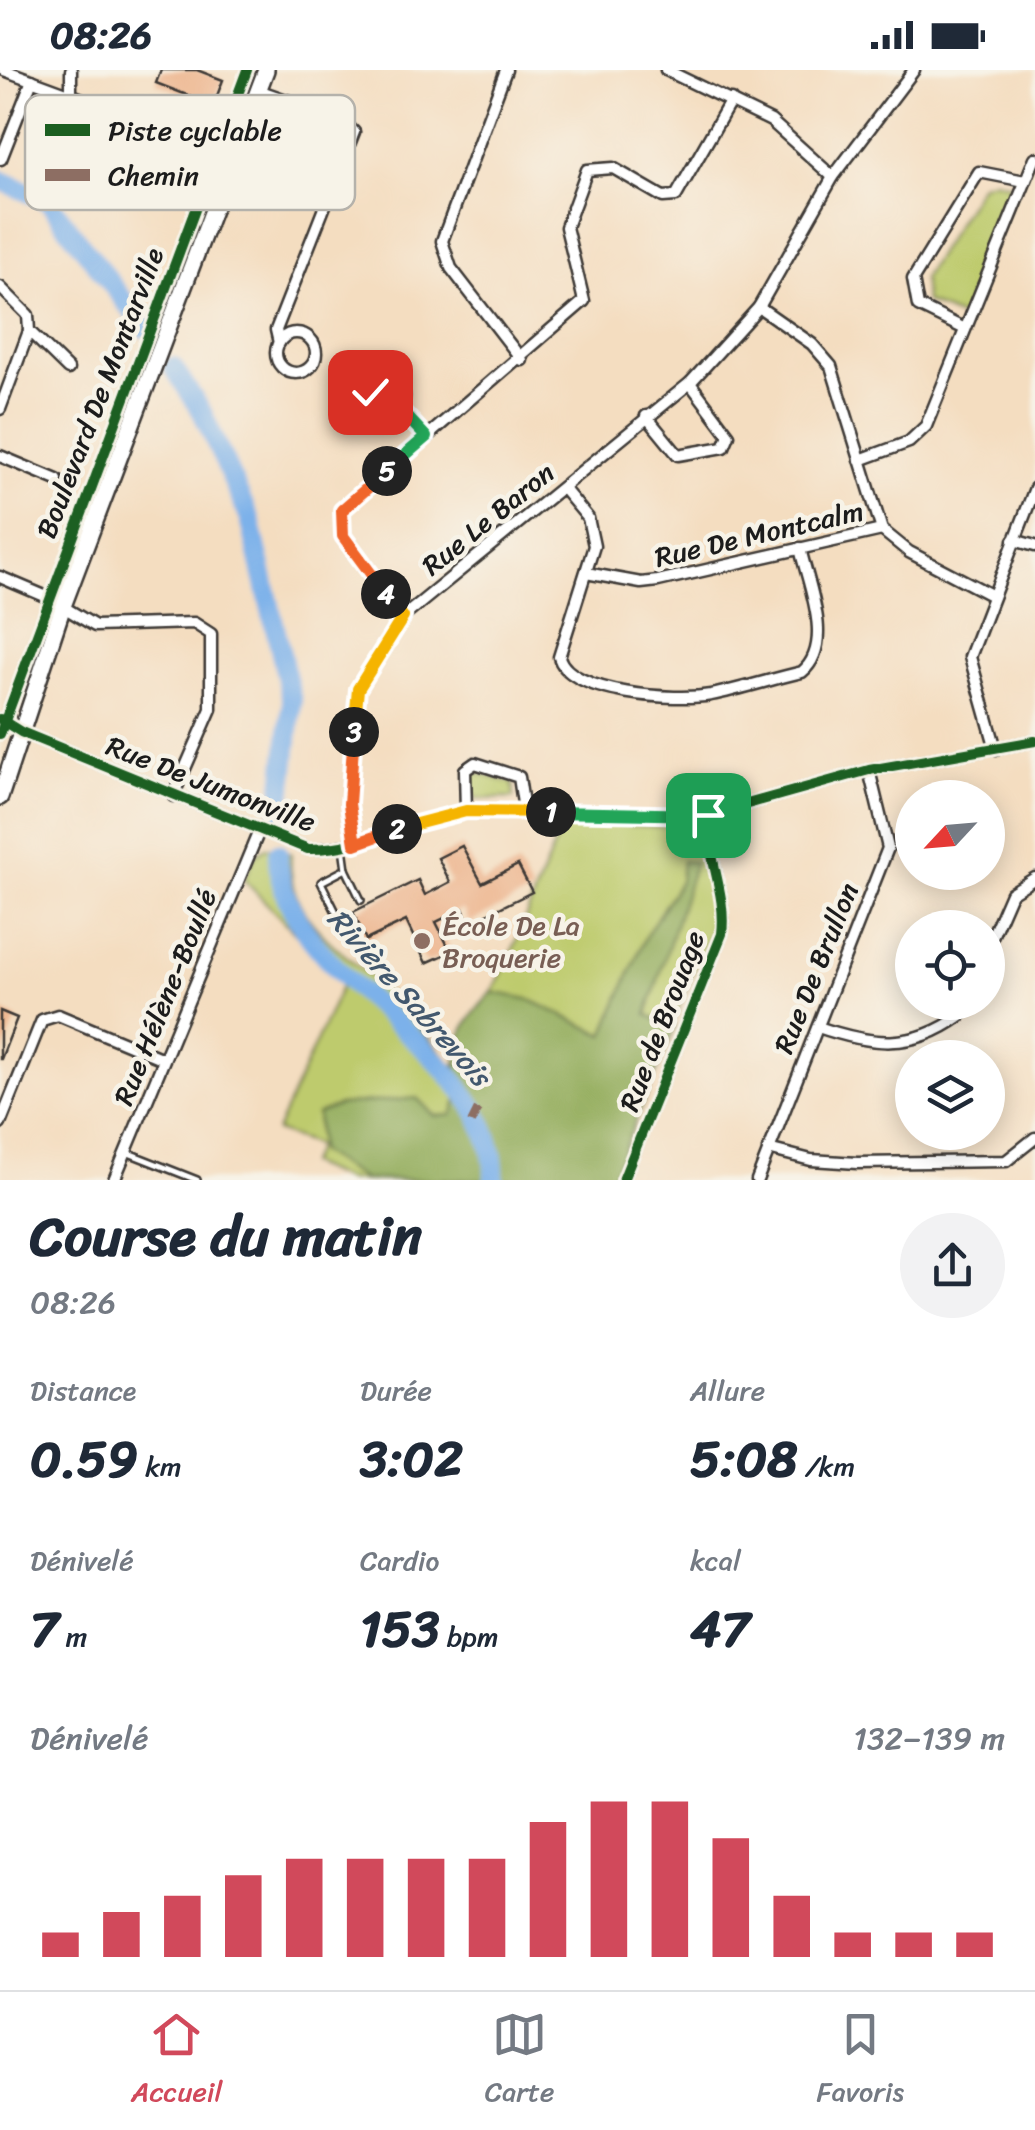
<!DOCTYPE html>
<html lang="fr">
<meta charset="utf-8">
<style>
body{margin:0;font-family:Sriracha,sans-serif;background:#f2f2f3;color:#1f2937;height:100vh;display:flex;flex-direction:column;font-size:38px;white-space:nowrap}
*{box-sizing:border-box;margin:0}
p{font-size:32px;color:#747a83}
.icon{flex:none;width:55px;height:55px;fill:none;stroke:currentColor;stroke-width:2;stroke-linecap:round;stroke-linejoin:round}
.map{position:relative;height:1110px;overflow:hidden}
.side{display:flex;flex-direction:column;background:#fff;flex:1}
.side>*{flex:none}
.needle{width:65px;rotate:244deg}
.buttons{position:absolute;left:895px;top:710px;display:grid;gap:20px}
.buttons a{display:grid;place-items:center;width:110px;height:110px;border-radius:50%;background:#fff;box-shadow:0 5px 25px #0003;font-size:50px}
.pin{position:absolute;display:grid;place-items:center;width:85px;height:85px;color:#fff;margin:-42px;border-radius:20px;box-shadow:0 5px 15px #0006}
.km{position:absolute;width:50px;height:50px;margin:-25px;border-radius:50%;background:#222;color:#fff;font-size:28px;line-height:50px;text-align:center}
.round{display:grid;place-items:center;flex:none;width:105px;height:105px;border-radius:52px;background:#f2f2f3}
.head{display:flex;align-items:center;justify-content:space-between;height:170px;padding:0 30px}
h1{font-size:55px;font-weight:800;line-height:75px}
.figures{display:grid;grid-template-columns:repeat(3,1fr);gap:15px;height:170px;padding:10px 30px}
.figures div{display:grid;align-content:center}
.figures b{font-size:50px;font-weight:800}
.figures small{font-size:28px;font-weight:400}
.figures p{font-size:28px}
.chart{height:280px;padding:20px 30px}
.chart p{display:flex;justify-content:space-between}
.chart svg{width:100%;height:180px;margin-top:10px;stroke:#d1495b;stroke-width:6}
.status{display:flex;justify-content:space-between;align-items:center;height:70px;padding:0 50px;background:#fff;direction:ltr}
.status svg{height:28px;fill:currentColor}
.tab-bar{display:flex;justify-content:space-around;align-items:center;height:140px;border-top:2px solid #e0e1e3;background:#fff;font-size:28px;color:#747a83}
.tab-bar a{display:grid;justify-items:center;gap:5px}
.tab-bar .current{color:#d1495b}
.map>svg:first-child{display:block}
.green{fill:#becb6d;stroke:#6d7444;stroke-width:2.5}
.forest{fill:#96af60;stroke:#59663e;stroke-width:2.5}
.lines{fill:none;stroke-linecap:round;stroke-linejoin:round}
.river{stroke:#7cb1ea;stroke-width:20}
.building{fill:#edb48c}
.lane-casing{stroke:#3c3935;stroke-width:10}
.street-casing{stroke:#3c3935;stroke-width:15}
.secondary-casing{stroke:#3c3935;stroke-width:20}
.lane{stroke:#fff;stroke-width:5}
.street{stroke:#fff;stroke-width:10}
.secondary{stroke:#fff;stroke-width:15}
.quiet{stroke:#8d6e63;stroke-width:8;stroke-dasharray:15 8;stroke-linecap:butt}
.cycleway-casing{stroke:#f7f3e8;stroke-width:16}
.cycleway{stroke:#1b5e20;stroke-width:10}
.split-1-casing{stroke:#fff;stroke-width:20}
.split-2-casing{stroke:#fff;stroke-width:20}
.split-3-casing{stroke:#fff;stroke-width:20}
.split-4-casing{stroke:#fff;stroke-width:20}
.split-5-casing{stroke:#fff;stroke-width:20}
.split-6-casing{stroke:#fff;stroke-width:20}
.split-1{stroke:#22a559;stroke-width:12}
.split-2{stroke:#f5b400;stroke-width:12}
.split-3{stroke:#f0652b;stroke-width:12}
.split-4{stroke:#f5b400;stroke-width:12}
.split-5{stroke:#f0652b;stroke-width:12}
.split-6{stroke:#22a559;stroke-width:12}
.education-dot{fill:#8d6e63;stroke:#f7f3e8;stroke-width:4}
.labels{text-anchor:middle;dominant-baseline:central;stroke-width:9;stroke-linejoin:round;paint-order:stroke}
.street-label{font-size:28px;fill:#1c1c1c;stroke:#f7f3e8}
.education-label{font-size:28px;fill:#785e54;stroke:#f7f3e8;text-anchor:start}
.water-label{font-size:30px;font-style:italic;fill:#42586e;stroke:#f7f3e8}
.key{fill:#f7f3e8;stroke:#b5b2ab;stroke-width:2.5}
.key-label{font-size:28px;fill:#1c1c1c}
</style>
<div class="status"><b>08:26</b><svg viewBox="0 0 49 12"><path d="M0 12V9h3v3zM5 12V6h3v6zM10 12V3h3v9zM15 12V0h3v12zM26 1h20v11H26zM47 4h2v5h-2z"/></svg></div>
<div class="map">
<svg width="1035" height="1110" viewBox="0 0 1035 1110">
<rect width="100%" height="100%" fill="#f7f3e8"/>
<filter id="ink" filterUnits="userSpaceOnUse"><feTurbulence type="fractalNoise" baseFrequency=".01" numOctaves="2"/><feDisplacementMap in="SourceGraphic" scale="20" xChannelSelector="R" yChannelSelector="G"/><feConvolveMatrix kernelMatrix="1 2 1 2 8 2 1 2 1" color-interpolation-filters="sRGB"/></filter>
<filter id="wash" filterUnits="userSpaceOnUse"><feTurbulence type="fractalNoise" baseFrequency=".0048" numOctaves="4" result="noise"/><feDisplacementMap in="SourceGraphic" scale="40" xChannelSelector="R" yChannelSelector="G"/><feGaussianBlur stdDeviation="2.25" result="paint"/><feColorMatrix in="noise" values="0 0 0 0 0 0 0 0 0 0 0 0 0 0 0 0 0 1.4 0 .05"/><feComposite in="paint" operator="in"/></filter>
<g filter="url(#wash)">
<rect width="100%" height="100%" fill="#f4ddc0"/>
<g class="green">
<polygon points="994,110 1016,116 962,248 925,232 923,208 981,114"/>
<polygon points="474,702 513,713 514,728 475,729 470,708"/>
<path d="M 563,752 L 685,758 C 709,779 712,830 711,860 L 609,1110 L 346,1110 L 308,1094 L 317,1076 L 276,1061 L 343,912 L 244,810 L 255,785 L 267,777 L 291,784 C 285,853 344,879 387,922 C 411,945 432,972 454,997 L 510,887 Z"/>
</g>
<path class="forest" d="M 682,791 L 695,792 L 647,945 L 676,956 L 611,1110 L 364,1110 L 319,1082 L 317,1044 L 339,1035 L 417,1028 L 435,1046 L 451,1045 C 464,1024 455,1007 457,983 C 459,958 476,940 492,922 L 528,929 L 604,965 L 645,867 L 680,811 Z"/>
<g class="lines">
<g class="river">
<polyline points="0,110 48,131 145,258"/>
<polyline points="173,297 202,342 250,449 292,631 280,747"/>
<path d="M 278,783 C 277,914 500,977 494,1110"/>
</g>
</g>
<g id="blocks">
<g class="building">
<polygon points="161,0 197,0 223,10 195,84 144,64 153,41 182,53 192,27 156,13"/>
<polygon points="462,776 482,813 518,795 532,822 469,853 463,839 436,852 451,882 426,893 406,851 366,870 353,842 418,810 425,825 450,812 438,788"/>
<polygon points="0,941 17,948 1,989 0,989"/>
</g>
</g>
</g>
<g filter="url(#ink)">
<use href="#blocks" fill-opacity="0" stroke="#3c3935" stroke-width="2.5"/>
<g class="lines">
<g class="lane-casing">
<g id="lane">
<polyline points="346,799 361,830"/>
<polyline points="336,842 321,812 346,799 343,777"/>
<polyline points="126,1082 197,1110"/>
</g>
</g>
<g class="street-casing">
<g id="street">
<polyline points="4,0 80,28 104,68 225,115"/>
<polyline points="71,0 71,25"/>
<polyline points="506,0 442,171 451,198 522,290"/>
<polyline points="666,0 771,51 833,107"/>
<polyline points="258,20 340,49 354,62 276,260 279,273"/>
<polyline points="1,89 32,10"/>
<polyline points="0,217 28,245 29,261 0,339"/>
<polyline points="759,237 812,274 831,296 882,460 909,482 993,526"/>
<polyline points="965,259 918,236 913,209 979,102 1025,111"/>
<polyline points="29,261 68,299"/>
<circle cx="296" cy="283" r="20"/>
<circle cx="387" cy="326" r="17"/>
<polyline points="399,338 426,367"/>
<polyline points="646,346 678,385 724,377 729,365 690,313"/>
<polyline points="0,386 57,410"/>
<polyline points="860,390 909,372 926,356 1035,88"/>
<path d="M 563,418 L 588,448 L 594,476 L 559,587 C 570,625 677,631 711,625 C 741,619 772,609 802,602 C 835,574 808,515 800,478"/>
<polyline points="1014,470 1035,476"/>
<polyline points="586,503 641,513 658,511 882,460"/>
<polyline points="0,507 47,527 95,556 194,553 211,564 211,639 173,726"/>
<polyline points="403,547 343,465 342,440 584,231 566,157 587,100 613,98 663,127 676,126 731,30"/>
<path d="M 0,649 L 21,662 L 308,779 C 363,780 412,749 466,741 L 708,745 L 869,700 L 1035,671"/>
<polyline points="996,679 970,587 1035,418"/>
<polyline points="466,741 465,700 475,693 519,707 524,740"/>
<polyline points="355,774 349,735 358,619 403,547 690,313 759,237 833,107 914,0"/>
<polyline points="988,876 1011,823 1035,808"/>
<path d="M 818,957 C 871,975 912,981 960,946 L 964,932"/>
<polyline points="0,1054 42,950 58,945 163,989"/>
<polyline points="768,1079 811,1090 857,1093 1006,1091 1035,1068"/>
<polyline points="114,1110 259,761"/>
<path d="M 623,1110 L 722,864 C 727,822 706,786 708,745"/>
<polyline points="757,1110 888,778 869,700"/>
</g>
</g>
<g class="secondary-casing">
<polyline id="secondary" points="0,727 63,536 266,0"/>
</g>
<use href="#lane" class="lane"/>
<use href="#street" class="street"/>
<use href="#secondary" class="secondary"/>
<polyline class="quiet" points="471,1053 480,1035"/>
<g class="cycleway-casing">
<g id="cycleway">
<path d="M 0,649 L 21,662 L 308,779 C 363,780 412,749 466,741 L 708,745 L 869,700 L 1035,671"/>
<polyline points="0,664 247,0"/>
<path d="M 623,1110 L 722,864 C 727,822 706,786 708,745"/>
</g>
</g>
<use href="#cycleway" class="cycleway"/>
</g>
</g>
<g class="lines" filter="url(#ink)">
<g class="split-1-casing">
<polyline id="split-1" points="551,742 708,745"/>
</g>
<g class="split-2-casing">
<polyline id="split-2" points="397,759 466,741 551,742"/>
</g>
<g class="split-3-casing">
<polyline id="split-3" points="354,662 349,734 355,774 397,759"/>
</g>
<g class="split-4-casing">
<polyline id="split-4" points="354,662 358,619 403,547 386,524"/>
</g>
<g class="split-5-casing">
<polyline id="split-5" points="386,524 343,466 342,440 387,401"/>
</g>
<g class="split-6-casing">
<polyline id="split-6" points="370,322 374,338 390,344 399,338 426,367 387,401"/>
</g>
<use href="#split-1" class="split-1"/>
<use href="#split-2" class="split-2"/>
<use href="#split-3" class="split-3"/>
<use href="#split-4" class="split-4"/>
<use href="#split-5" class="split-5"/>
<use href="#split-6" class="split-6"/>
</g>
<circle class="education-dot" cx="422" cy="871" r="10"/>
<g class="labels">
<g class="street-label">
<text transform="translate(100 323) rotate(-69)">Boulevard De Montarville</text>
<text transform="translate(488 449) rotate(-39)">Rue Le Baron</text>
<text transform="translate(759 464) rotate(-13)">Rue De Montcalm</text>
<text transform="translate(211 714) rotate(21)">Rue De Jumonville</text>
<text transform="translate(816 898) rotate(-68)">Rue De Brullon</text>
<text transform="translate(165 927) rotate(-68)">Rue Hélène-Boullé</text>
<text transform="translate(662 951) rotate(-69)">Rue de Brouage</text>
</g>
<g class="education-label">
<text x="442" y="855">École De La<tspan x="442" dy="32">Broquerie</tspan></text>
</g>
<g class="water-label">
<text transform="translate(409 927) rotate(48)">Rivière Sabrevois</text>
</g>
</g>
<rect x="25" y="25" width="330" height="115" rx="15" class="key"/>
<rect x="45" y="54" width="45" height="12" fill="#1b5e20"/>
<rect x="45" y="99" width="45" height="12" fill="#8d6e63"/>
<g class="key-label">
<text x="108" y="70">Piste cyclable</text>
<text x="108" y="115">Chemin</text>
</g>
</svg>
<div class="buttons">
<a><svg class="needle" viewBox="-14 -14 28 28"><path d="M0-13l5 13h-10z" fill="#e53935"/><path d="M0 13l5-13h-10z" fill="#747a83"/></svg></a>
<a><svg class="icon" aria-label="locate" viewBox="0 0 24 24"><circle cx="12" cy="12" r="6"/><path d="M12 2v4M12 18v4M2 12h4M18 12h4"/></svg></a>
<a><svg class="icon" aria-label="layers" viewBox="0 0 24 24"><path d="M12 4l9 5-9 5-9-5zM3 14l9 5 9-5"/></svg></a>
</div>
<div class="pin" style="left:708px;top:745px;background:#1e9e55"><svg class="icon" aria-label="arrive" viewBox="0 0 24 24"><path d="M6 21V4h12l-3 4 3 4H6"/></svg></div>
<div class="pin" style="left:370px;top:322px;background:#d93025"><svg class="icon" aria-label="check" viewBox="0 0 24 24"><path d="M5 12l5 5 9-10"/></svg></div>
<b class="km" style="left:551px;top:742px">1</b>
<b class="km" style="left:397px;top:759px">2</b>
<b class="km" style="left:354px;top:662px">3</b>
<b class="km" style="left:386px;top:524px">4</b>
<b class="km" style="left:387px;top:401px">5</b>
</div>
<section class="side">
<div class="head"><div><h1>Course du matin</h1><p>08:26</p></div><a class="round"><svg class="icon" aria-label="share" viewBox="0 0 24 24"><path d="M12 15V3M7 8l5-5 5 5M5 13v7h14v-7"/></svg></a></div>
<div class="figures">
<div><p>Distance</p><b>0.59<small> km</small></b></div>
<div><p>Durée</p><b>3:02</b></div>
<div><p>Allure</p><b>5:08<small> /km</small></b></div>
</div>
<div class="figures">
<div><p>Dénivelé</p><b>7<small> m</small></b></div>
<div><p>Cardio</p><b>153<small> bpm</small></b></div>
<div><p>kcal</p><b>47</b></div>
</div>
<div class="chart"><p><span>Dénivelé</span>132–139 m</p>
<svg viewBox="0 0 160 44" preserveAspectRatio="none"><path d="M5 44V38M15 44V33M25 44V29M35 44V24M45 44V20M55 44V20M65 44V20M75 44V20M85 44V11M95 44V6M105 44V6M115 44V15M125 44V29M135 44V38M145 44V38M155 44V38"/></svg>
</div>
</section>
<nav class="tab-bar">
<a class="current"><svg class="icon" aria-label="home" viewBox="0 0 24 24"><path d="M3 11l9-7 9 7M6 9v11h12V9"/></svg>Accueil</a>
<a><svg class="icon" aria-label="map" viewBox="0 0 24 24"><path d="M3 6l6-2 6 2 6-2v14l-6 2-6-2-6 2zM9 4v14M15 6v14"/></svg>Carte</a>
<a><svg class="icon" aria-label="saved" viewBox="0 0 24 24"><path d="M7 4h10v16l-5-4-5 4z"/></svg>Favoris</a>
</nav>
